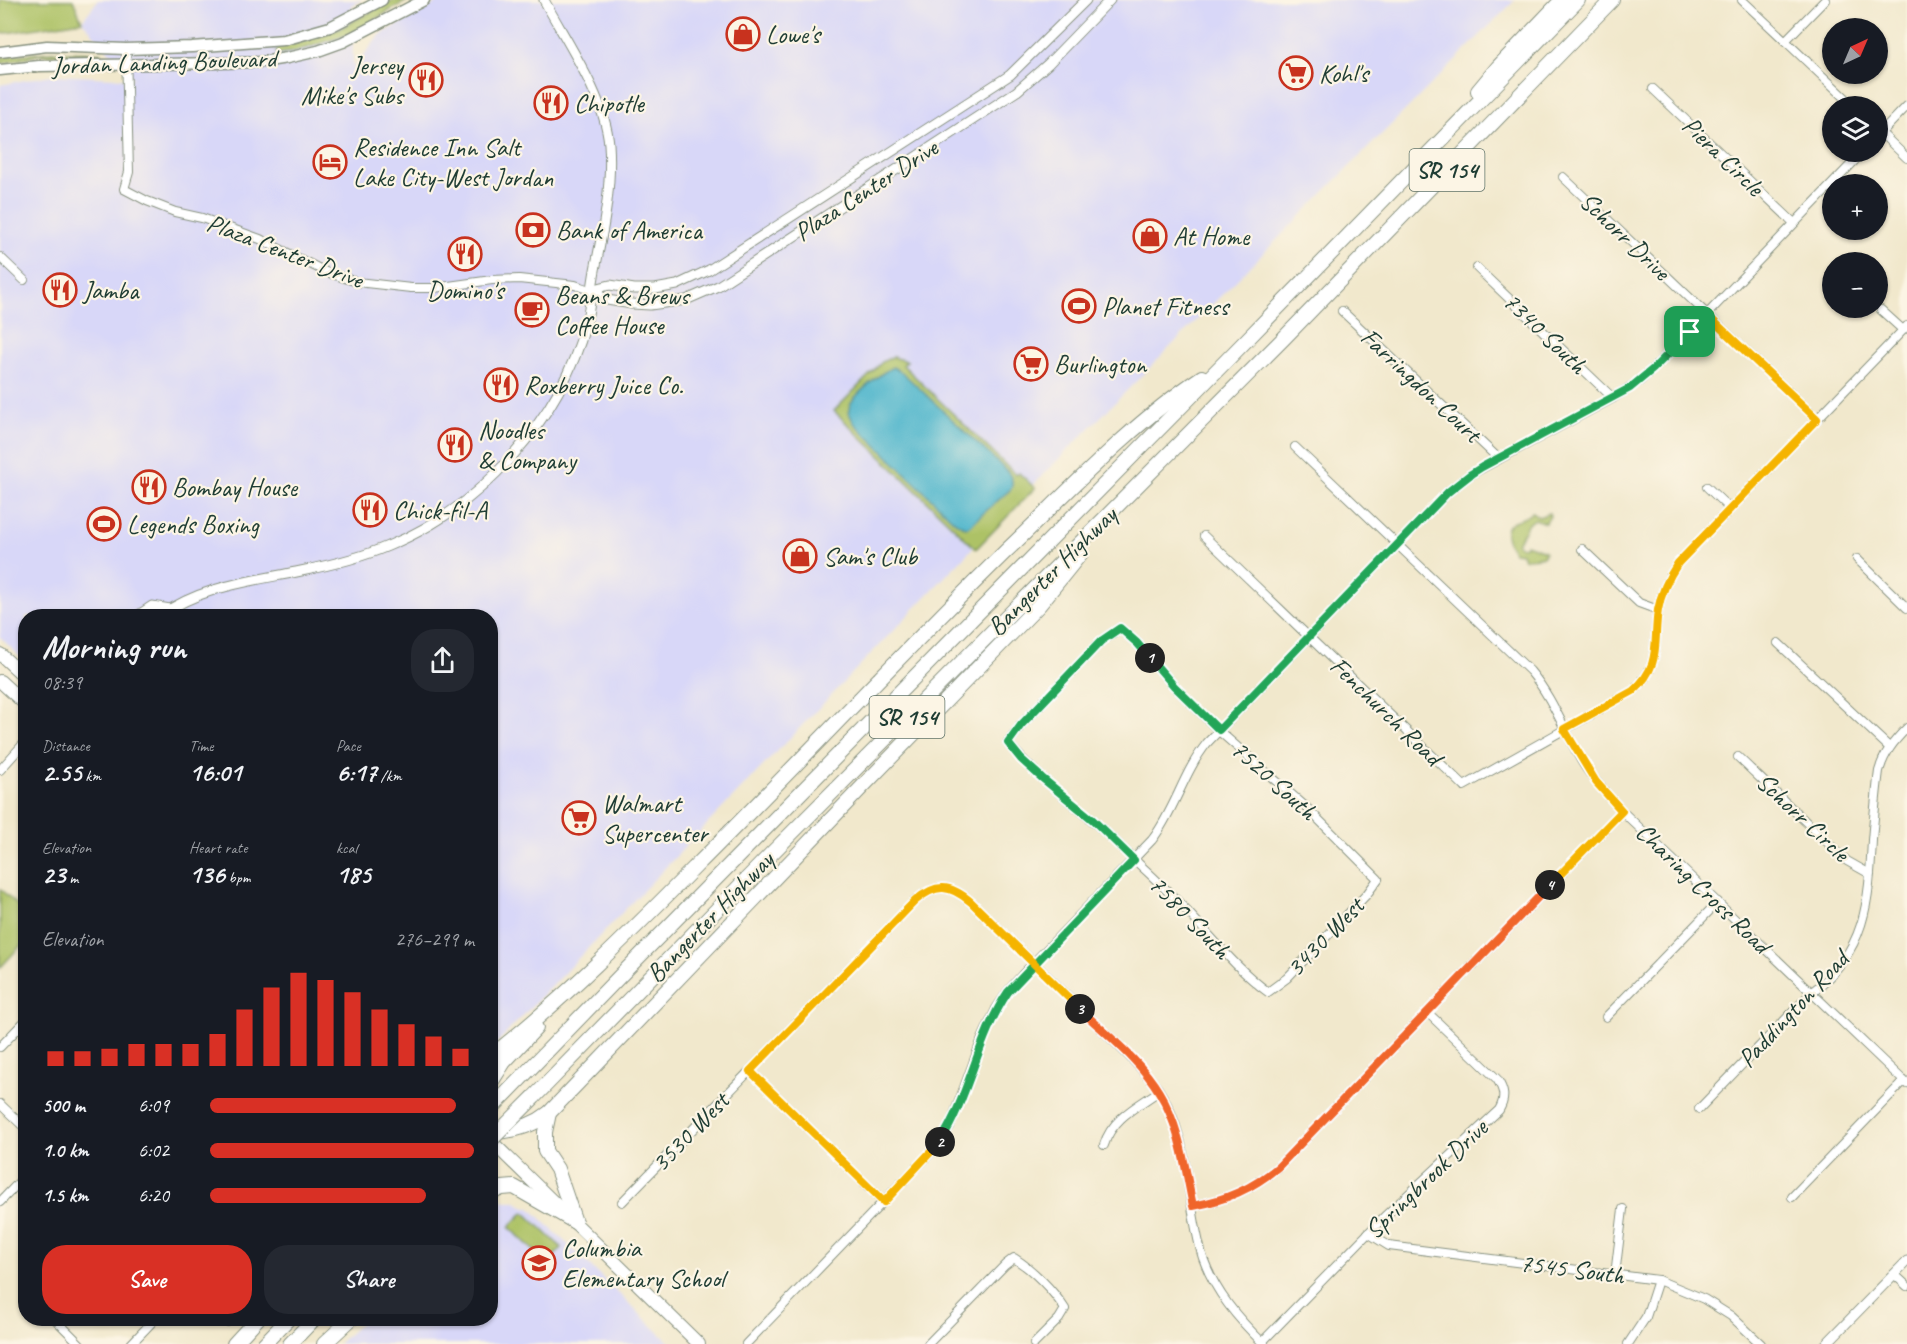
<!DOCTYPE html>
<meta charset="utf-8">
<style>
body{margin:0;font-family:Caveat,sans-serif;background:#242831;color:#f1f3f6;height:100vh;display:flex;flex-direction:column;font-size:22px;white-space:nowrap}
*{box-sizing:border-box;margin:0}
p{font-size:20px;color:#9ea1a6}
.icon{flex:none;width:33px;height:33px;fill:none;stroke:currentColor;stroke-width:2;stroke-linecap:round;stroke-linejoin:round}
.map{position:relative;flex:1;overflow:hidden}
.drawer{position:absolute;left:18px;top:609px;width:480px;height:717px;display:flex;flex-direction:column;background:#171b24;border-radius:24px;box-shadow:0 2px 4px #0004}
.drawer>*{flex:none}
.needle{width:39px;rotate:44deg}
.controls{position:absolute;left:1822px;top:18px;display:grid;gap:12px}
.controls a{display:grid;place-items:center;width:66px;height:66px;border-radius:50%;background:#171b24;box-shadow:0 2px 4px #0004;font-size:30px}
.pin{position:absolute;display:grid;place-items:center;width:51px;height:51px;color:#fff;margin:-26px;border-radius:12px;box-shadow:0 3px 9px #0006}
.km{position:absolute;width:30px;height:30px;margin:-15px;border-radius:50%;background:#222;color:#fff;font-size:16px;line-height:30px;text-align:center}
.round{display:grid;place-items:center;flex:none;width:63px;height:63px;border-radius:24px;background:#242831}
.overview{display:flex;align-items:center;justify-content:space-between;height:102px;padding:0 24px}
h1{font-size:33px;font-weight:600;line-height:45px}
.stats{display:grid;grid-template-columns:repeat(3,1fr);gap:9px;height:102px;padding:6px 24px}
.stats div{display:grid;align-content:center}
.stats b{font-size:26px;font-weight:600}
.stats small{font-size:16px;font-weight:400}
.stats p{font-size:16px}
.chart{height:168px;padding:12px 24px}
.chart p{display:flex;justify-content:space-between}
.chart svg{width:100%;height:108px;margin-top:6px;stroke:#d93025;stroke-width:6}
.cta{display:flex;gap:12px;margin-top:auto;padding:12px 24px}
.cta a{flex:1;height:69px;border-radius:24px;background:#d93025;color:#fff;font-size:24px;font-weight:600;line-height:69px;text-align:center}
.cta a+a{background:#242831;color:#f1f3f6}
ul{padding:0 24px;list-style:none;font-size:20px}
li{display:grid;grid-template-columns:96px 72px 1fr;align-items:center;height:45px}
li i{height:15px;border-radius:8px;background:#d93025}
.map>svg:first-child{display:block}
.built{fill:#d8d7f8}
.green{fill:#adc266;stroke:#66804d;stroke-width:1.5}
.water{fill:#4eb5cc;stroke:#367980;stroke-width:1.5}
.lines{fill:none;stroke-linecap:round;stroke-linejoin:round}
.minor-casing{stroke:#889280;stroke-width:10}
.tertiary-casing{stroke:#889280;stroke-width:11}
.secondary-casing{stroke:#889280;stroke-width:13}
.primary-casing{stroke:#889280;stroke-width:14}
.motorway-casing{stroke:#889280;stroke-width:16}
.minor{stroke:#fff;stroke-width:8}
.tertiary{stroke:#fff;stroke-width:9}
.secondary{stroke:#fff;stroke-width:10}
.primary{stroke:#fff;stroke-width:12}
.motorway{stroke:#fff;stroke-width:14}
.motorway-bridge-casing{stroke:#889280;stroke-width:16;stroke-linecap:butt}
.motorway-bridge{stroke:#fff;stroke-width:14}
.split-1-casing{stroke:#fff;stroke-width:12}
.split-2-casing{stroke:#fff;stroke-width:12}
.split-3-casing{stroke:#fff;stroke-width:12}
.split-4-casing{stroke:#fff;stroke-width:12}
.split-5-casing{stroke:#fff;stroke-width:12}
.split-1{stroke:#22a559;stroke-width:8}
.split-2{stroke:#22a559;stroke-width:8}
.split-3{stroke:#f5b400;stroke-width:8}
.split-4{stroke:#f0652b;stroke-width:8}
.split-5{stroke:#f5b400;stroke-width:8}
.labels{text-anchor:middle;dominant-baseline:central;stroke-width:4.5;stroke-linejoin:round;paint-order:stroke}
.shield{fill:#fcf5e5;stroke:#617469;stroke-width:1.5}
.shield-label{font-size:24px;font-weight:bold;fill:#1f3d34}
.poi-label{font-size:26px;fill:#1f3d34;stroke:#fcf5e5;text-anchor:start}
.street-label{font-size:26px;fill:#1f3d34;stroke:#fcf5e5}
</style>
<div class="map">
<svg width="1907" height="1344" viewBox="0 0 1907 1344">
<rect width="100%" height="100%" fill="#fcf5e5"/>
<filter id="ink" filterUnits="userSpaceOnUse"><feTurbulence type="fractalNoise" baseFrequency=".0167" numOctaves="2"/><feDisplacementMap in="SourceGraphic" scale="12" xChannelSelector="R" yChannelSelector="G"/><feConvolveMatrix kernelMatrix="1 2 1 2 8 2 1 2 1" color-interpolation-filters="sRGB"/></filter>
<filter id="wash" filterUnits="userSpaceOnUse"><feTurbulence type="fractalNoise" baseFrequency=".008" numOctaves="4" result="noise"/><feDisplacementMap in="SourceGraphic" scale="24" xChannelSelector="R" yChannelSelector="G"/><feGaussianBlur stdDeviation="1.35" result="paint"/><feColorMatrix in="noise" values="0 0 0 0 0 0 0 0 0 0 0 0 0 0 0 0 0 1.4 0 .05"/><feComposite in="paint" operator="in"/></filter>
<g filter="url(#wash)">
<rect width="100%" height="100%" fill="#f1e8cc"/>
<g class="built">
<polygon points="98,0 362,0 352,5 353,68 380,35 442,0 1515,0 1036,482 491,1049 490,616 26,616 25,662 0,637 0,85 52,75 134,79 82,21"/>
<polygon points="499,1200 516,1202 526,1208 529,1207 671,1344 338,1344 365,1319 490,1318 491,1203"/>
</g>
<g class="green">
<polygon points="0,0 73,0 82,21 0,34"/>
<polygon points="393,0 408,0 350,34 295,52 277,54 276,51 278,47 305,41 342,27"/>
<polygon points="52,52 101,53 101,55 38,55 0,64 0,58 12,55"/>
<polygon points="894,356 895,358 907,361 903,365 1016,475 1019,473 1035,488 976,549 834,411 882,362"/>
<path d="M 1532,512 L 1539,517 L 1549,513 L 1550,516 L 1545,523 L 1535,519 L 1527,525 L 1517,544 L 1522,547 L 1526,546 L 1526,544 L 1545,551 L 1544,556 L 1524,559 L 1522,553 L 1514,552 C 1507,544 1500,527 1514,521 C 1523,517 1523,520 1532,512 Z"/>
<polygon points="0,889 26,913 25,941 0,968"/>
<polygon points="524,1212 562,1248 547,1263 509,1227"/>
</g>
<path class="water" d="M 893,367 L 904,374 L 1007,471 C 1011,477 1014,481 1011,489 L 968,527 L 962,526 L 954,521 L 854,423 C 851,417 847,412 850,405 C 854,395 882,372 893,367 Z"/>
</g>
<g filter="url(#ink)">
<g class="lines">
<g class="minor-casing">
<g id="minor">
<polyline points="1742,0 1854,106"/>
<polyline points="1785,41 1825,0"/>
<polyline points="126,49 129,172 124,189 147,201 175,212 202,218 260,239 326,272 357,282 411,288 434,288 492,280 519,279 575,285 590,290"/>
<polyline points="1653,89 1794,223"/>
<polyline points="1879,131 1907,158"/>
<polyline points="1878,136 1907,106"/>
<polyline points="1563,177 1817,419"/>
<polyline points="0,257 24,280"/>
<polyline points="1477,268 1613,398"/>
<polyline points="1881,310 1903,330"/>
<polyline points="1342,311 1499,459"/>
<path d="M 1295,447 L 1530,671 C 1552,697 1564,730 1581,760 C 1592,779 1607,794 1622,811 L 1907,1084"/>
<polyline points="1707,487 1730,509"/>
<path d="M 1204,536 L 1464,786 L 1633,691 C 1662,664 1653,644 1658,610 C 1661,593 1668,578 1678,563 L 1907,326"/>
<polyline points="1582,549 1639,603 1658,610"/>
<polyline points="1857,559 1907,608"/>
<path d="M 1120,628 L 1137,643 L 1174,686 L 1219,731 L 1307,808 L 1378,879 L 1367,894 L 1287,978 L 1268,992 C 1235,968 1212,937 1184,908 C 1165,887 1143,868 1122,848 C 1086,811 1041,783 1008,743 L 1021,725 L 1101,641 Z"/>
<polyline points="1778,643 1889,747"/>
<polyline points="1738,757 1847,861 1870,874"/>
<polyline points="0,770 26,741"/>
<polyline points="1606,1017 1718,902"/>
<polyline points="0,1047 26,1020"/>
<polyline points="750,1071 884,1202"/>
<polyline points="0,1104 26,1129"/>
<path d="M 1699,1109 L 1812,992 C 1866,951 1869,903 1872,840 C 1874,817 1876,794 1879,771 C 1884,753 1894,741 1907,728"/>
<path d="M 1104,1145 C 1112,1118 1138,1106 1159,1091"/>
<polyline points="1792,1197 1904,1081"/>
<polyline points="0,1202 26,1175"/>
<path d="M 622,1202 L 915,901 C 937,883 950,884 971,902 L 1124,1051 C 1136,1063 1148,1075 1158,1089 C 1191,1137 1186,1205 1203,1258 C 1215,1292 1238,1319 1264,1344"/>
<path d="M 1193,1206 C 1226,1200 1252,1189 1278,1167 L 1622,811"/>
<polyline points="1368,1233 1389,1246 1658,1280 1704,1299 1731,1316 1761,1344"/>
<polyline points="1894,1274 1907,1286"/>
<polyline points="1615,1275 1623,1209"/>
<polyline points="54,1318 80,1344"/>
<polyline points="224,1318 227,1322"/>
<path d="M 1262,1342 L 1384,1217 L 1499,1110 C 1506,1098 1504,1090 1497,1079 L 1427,1012"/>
<polyline points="131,1344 156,1318"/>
<path d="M 746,1344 L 937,1146 L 950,1126 L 982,1039 L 996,1009 L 1008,991 L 1022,975 L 1152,840 C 1175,810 1183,773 1207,743 L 1448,492 L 1471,474 L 1613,398 L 1641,380 L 1690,332 L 1863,152"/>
<path d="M 928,1344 L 1005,1265 L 1014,1258 C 1033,1270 1053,1290 1065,1309 L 1059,1319 L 1034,1344"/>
<polyline points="1628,1344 1646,1317 1658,1280"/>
</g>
</g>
<g class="tertiary-casing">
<g id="tertiary">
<polyline points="590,290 607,300 632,304 650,305 686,300 718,286 1017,91 1048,64 1110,0"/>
<polyline points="590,290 610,285 634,289 655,289 677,285 709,270 1010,75 1086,0"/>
<polyline points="137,616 152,606 170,609"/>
<path d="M 160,616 C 201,586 253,581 301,571 C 331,565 360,558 388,546 C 479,509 561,419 586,323 C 591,304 592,284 596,265 C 604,225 612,184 609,144 C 605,97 566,41 544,0"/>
<polyline points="1826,1344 1907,1261"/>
</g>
</g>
<g class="secondary-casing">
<g id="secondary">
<polyline points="0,52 47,46 126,49 192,47 284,40 330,27 382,0"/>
<polyline points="0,70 39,66 219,63 262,62 287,58 318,51 343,42 424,0"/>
</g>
</g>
<g class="primary-casing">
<g id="primary">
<polyline points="0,654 26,678"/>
<polyline points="0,681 26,705"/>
<polyline points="490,1140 699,1344"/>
</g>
</g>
<g class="motorway-casing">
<g id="motorway">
<polyline points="1478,91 1498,67 1562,0"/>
<path d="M 490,1057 C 564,999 631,932 697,865 C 801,761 901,654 1006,551 C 1068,492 1130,425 1202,377"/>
<polyline points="490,1084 504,1062 536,1028"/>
<polyline points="534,1097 770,855 1283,339 1612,0"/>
<polyline points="490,1110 620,976 1227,360 1578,0"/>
<polyline points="549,1113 545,1132 545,1151 557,1169 575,1222"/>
<path d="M 494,1132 C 515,1131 533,1126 549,1113 L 863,786 L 1039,605 L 1081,553"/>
<polyline points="490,1193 502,1188 514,1187 575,1222"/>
<polyline points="234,1344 258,1318"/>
<polyline points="264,1344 289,1318"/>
<polyline points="290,1344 315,1318"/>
<polyline points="324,1344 352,1318"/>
</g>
</g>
<use href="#minor" class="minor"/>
<use href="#tertiary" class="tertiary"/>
<use href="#secondary" class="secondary"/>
<use href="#primary" class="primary"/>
<use href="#motorway" class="motorway"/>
<g class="motorway-bridge-casing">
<polyline id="motorway-bridge" points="490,1141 534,1097"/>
</g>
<use href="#motorway-bridge" class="motorway-bridge"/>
</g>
</g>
<g class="lines" filter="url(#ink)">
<g class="split-1-casing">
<polyline id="split-1" points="1150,658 1174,686 1219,730 1448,492 1471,474 1482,467 1630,388 1653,369 1690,332"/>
</g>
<g class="split-2-casing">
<path id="split-2" d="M 940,1142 C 970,1095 977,1038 1008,992 L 1134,860 L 1093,820 L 1042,778 L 1021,759 L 1008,743 L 1021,725 L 1101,641 L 1120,628 L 1137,643 L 1150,658"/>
</g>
<g class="split-3-casing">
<path id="split-3" d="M 940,1142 L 884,1202 L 750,1071 L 915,901 C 936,883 950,884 971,902 L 1080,1009"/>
</g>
<g class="split-4-casing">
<path id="split-4" d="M 1080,1009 C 1106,1034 1140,1060 1159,1092 C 1180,1126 1185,1168 1193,1206 C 1226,1200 1252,1189 1278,1167 L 1550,885"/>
</g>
<g class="split-5-casing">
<path id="split-5" d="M 1550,885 L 1622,811 L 1596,782 L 1564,729 L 1633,691 C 1662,665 1653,644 1658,610 C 1661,593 1668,578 1678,563 L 1817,419 L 1706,314 L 1690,332"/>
</g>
<use href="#split-1" class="split-1"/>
<use href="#split-2" class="split-2"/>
<use href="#split-3" class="split-3"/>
<use href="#split-4" class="split-4"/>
<use href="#split-5" class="split-5"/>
</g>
<defs>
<g id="shop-ring" transform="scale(1.725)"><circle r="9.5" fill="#fcf5e5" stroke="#c8321e" stroke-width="1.5"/><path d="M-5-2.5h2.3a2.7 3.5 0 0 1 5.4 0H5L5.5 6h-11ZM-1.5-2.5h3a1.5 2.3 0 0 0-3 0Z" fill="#c8321e"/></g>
<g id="supermarket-ring" transform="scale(1.725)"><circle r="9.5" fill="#fcf5e5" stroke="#c8321e" stroke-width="1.5"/><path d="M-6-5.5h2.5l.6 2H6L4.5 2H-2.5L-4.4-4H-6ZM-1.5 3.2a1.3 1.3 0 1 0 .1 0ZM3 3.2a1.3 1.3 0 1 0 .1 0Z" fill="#c8321e"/></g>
<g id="restaurant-ring" transform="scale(1.725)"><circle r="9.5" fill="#fcf5e5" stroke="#c8321e" stroke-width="1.5"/><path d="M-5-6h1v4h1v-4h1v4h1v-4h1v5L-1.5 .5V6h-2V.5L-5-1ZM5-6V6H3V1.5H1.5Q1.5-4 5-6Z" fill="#c8321e"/></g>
<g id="hotel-ring" transform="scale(1.725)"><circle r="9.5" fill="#fcf5e5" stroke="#c8321e" stroke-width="1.5"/><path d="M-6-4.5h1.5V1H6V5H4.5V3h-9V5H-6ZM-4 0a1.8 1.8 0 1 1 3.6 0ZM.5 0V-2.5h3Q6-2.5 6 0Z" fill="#c8321e"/></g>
<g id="bank-ring" transform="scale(1.725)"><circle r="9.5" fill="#fcf5e5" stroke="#c8321e" stroke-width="1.5"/><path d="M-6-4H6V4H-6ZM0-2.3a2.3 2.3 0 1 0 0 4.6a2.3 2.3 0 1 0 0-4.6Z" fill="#c8321e"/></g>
<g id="stadium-ring" transform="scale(1.725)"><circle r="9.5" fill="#fcf5e5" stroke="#c8321e" stroke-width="1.5"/><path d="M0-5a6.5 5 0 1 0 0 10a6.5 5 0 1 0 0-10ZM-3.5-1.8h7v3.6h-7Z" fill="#c8321e"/></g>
<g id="cafe-ring" transform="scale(1.725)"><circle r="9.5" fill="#fcf5e5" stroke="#c8321e" stroke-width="1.5"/><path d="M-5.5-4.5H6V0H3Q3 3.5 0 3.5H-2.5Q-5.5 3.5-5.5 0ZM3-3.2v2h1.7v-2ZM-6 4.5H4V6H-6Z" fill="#c8321e"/></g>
<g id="school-ring" transform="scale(1.725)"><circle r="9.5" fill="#fcf5e5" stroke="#c8321e" stroke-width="1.5"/><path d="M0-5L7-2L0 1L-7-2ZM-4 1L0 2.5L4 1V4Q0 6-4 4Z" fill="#c8321e"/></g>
</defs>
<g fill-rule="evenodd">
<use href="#shop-ring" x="743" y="34"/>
<use href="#supermarket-ring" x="1296" y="73"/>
<use href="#restaurant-ring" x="426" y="80"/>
<use href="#restaurant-ring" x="551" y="103"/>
<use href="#hotel-ring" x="330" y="162"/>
<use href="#bank-ring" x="533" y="230"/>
<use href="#shop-ring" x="1150" y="236"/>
<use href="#restaurant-ring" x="465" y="254"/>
<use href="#restaurant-ring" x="60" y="290"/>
<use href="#stadium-ring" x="1079" y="306"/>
<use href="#cafe-ring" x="532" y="310"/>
<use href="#supermarket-ring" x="1031" y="364"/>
<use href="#restaurant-ring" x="501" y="385"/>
<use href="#restaurant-ring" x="455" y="445"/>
<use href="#restaurant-ring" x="149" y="487"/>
<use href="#restaurant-ring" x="370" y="510"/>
<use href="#stadium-ring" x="104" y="524"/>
<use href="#shop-ring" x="800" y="556"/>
<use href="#supermarket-ring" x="579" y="818"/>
<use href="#school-ring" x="539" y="1263"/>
</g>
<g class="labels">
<g class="shield">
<rect x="1409.5" y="149" width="75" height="42" rx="4.5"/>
<rect x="869.5" y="696" width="75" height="42" rx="4.5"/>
</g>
<g class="shield-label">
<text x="1447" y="170">SR 154</text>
<text x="907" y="717">SR 154</text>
</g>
<g class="poi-label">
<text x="766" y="34">Lowe's</text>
<text x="403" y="65" text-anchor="end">Jersey<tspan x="403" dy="30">Mike's Subs</tspan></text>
<text x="1319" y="73">Kohl's</text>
<text x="574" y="103">Chipotle</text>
<text x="353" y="147">Residence Inn Salt<tspan x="353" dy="30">Lake City-West Jordan</tspan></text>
<text x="556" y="230">Bank of America</text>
<text x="1173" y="236">At Home</text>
<text x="83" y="290">Jamba</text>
<text x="465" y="290" text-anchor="middle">Domino's</text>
<text x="555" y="295">Beans &amp; Brews<tspan x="555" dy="30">Coffee House</tspan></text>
<text x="1102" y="306">Planet Fitness</text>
<text x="1054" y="364">Burlington</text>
<text x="524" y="385">Roxberry Juice Co.</text>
<text x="478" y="430">Noodles<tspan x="478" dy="30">&amp; Company</tspan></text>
<text x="172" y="487">Bombay House</text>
<text x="393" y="510">Chick-fil-A</text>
<text x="127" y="524">Legends Boxing</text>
<text x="823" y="556">Sam's Club</text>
<text x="602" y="803">Walmart<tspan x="602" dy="30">Supercenter</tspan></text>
<text x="562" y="1248">Columbia<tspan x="562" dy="30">Elementary School</tspan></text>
</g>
<g class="street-label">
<text transform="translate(164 62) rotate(-2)">Jordan Landing Boulevard</text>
<text transform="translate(1723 156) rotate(44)">Piera Circle</text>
<text transform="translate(866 190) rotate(-33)">Plaza Center Drive</text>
<text transform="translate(1625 236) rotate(44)">Schorr Drive</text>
<text transform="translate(285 251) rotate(21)">Plaza Center Drive</text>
<text transform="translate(1545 333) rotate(44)">7340 South</text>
<text transform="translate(1421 385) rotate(43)">Farringdon Court</text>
<text transform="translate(1052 571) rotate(-45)">Bangerter Highway</text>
<text transform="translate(1386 711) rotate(44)">Fenchurch Road</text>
<text transform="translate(1274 780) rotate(42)">7520 South</text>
<text transform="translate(1803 817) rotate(43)">Schorr Circle</text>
<text transform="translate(1703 888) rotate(44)">Charing Cross Road</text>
<text transform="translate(710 917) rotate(-46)">Bangerter Highway</text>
<text transform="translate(1190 917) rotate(46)">7580 South</text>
<text transform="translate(1325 937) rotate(-46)">3430 West</text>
<text transform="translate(1793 1009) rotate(-47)">Paddington Road</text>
<text transform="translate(690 1132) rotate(-46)">3530 West</text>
<text transform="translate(1426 1179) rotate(-44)">Springbrook Drive</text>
<text transform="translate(1572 1269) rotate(7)">7545 South</text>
</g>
</g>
</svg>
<div class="controls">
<a><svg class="needle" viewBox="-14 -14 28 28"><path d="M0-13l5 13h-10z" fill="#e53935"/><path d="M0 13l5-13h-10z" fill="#9ea1a6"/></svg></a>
<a><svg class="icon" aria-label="layers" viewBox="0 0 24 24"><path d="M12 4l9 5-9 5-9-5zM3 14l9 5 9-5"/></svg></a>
<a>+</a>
<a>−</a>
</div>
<div class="pin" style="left:1690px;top:332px;background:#1e9e55"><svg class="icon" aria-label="arrive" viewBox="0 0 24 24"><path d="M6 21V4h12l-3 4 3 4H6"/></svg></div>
<b class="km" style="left:1150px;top:658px">1</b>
<b class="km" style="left:940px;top:1142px">2</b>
<b class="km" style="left:1080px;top:1009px">3</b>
<b class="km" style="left:1550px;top:885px">4</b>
<section class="drawer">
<div class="overview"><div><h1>Morning run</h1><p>08:39</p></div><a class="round"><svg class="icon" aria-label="share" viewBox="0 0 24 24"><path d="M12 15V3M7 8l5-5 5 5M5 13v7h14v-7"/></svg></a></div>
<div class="stats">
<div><p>Distance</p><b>2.55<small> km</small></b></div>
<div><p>Time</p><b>16:01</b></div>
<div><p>Pace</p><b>6:17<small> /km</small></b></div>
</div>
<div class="stats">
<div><p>Elevation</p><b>23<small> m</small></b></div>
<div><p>Heart rate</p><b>136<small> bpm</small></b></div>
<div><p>kcal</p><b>185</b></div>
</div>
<div class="chart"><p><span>Elevation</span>276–299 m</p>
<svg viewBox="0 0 160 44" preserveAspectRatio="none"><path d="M5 44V38M15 44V38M25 44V37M35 44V35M45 44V35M55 44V35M65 44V31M75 44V21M85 44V12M95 44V6M105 44V9M115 44V14M125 44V21M135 44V27M145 44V32M155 44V37"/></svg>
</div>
<ul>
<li><b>500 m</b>6:09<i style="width:93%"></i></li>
<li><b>1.0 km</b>6:02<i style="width:100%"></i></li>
<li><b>1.5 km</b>6:20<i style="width:82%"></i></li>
</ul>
<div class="cta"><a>Save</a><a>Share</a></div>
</section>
</div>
